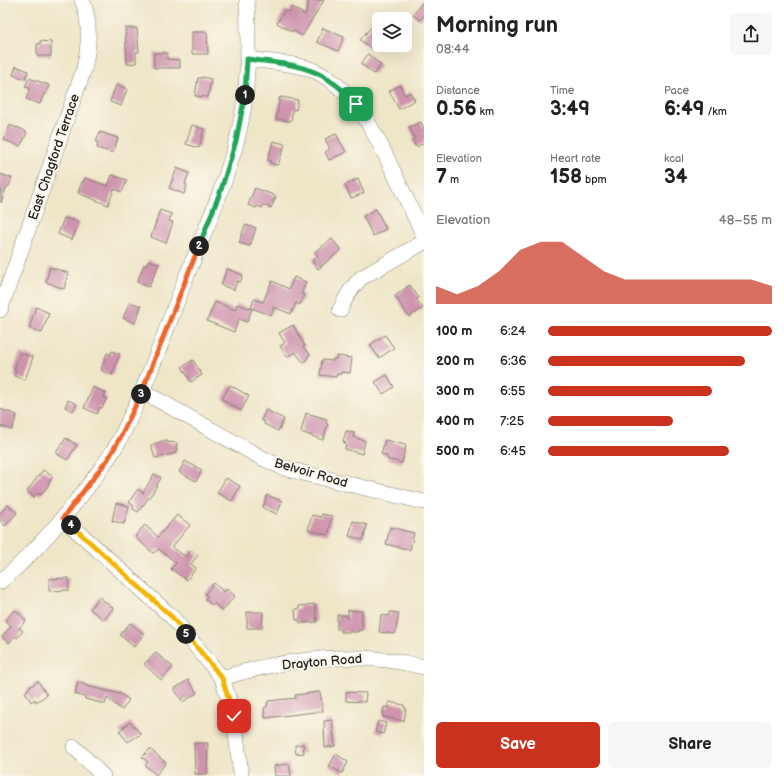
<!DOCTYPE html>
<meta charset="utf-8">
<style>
body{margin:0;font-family:"Balsamiq Sans",sans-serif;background:#f6f6f6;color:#222;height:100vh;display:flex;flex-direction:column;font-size:15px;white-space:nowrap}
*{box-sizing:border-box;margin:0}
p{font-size:13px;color:#767676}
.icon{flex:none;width:22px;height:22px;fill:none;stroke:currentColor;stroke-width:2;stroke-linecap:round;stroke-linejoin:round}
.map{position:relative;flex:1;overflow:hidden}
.sheet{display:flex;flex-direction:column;background:#fff;width:360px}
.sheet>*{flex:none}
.fabs{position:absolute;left:372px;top:12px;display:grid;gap:8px}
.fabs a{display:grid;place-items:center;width:40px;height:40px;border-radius:6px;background:#fff;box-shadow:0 4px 16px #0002;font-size:20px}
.pin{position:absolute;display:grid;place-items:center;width:34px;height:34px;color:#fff;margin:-17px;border-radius:8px;box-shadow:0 2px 6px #0006}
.km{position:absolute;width:20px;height:20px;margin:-10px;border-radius:50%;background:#222;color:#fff;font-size:11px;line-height:20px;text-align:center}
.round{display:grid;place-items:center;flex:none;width:42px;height:42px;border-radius:6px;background:#f6f6f6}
.overview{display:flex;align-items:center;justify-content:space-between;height:68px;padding:0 12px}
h1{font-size:22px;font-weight:700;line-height:30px}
.stats{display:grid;grid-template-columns:repeat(3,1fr);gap:6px;height:68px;padding:4px 12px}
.stats div{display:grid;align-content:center}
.stats b{font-size:20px;font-weight:700}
.stats small{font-size:11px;font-weight:400}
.stats p{font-size:11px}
.chart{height:112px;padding:8px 12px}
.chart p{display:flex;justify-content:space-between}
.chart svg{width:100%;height:72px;margin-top:4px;fill:#c8321e;opacity:.7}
.action{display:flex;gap:8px;margin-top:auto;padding:8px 12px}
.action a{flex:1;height:46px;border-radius:6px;background:#c8321e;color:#fff;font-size:16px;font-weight:700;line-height:46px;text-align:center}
.action a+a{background:#f6f6f6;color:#222}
ul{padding:0 12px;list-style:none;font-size:13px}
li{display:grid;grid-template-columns:64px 48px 1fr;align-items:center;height:30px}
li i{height:10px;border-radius:5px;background:#c8321e}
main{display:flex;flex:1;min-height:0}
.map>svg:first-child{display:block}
.building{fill:#ce93ad}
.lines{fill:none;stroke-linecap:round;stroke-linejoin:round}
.minor-casing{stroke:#868172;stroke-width:16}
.minor{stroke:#fff;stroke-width:15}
.split-1-casing{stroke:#fff;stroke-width:8}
.split-2-casing{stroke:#fff;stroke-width:8}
.split-3-casing{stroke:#fff;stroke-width:8}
.split-4-casing{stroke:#fff;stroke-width:8}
.split-5-casing{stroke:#fff;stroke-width:8}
.split-6-casing{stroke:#fff;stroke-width:8}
.split-1{stroke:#22a559;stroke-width:5}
.split-2{stroke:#22a559;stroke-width:5}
.split-3{stroke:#f0652b;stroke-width:5}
.split-4{stroke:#f0652b;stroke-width:5}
.split-5{stroke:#f5b400;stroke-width:5}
.split-6{stroke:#f5b400;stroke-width:5}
.labels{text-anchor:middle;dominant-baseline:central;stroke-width:4;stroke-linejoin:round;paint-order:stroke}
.street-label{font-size:13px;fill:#1c1c1c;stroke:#fbf7ec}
</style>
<main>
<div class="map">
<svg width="424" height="776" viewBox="0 0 424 776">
<rect width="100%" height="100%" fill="#fbf7ec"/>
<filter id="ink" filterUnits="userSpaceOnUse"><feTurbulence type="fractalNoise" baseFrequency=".025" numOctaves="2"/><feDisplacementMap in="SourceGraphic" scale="8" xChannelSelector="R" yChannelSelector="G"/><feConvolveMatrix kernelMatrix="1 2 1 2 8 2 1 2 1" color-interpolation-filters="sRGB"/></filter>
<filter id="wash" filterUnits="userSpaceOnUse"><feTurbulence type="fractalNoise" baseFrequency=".012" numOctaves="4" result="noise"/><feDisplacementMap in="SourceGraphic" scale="16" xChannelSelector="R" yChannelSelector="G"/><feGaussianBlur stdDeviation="0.9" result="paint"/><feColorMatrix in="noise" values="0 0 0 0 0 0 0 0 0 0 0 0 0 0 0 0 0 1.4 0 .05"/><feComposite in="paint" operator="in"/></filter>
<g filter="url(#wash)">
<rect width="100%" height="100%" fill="#efe6c8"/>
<g id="blocks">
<g class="building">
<polygon points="309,0 324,0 302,36 293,30 292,32 277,23 285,10 289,12 292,7 305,15"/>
<polygon points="424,0 424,16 420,20 413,15"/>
<polygon points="379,18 379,37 371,48 360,40"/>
<polygon points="125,28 137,28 139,52 136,52 136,63 127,64"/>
<polygon points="323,28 344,37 338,51 317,42"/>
<polygon points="192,32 207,32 208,54 192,54"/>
<polygon points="40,41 51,42 51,56 37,56 37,44 40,44"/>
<polygon points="154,53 167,53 167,59 180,60 180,68 154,68"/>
<polygon points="368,54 381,65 374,74 361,64"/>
<polygon points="16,66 28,71 25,79 13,75"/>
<polygon points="202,77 211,79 208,97 195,96 198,78 202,78"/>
<polygon points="29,78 49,85 46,94 44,94 40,104 26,99 30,88 25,87"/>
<polygon points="116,85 127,89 121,106 110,102"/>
<polygon points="400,85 405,95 410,92 415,100 399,109 389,91"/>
<polygon points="280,97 298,100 296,110 293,109 291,121 276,119"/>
<polygon points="421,122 424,128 424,143 416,147 412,140 415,139 409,127"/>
<polygon points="10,125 17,128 17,127 27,132 23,142 22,142 20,146 4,140"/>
<polygon points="192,125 204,129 199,148 186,144"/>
<polygon points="100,132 118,138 113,153 97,148 98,143 96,142"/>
<polygon points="336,134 346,152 329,160 325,152 330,149 325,139"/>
<polygon points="273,141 285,144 278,165 270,163 271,161 268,160"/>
<polygon points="177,168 189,173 185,184 187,185 184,194 169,188"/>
<polygon points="0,174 12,178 9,186 6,188 1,203"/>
<polygon points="112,175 127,180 122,192 114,189 108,205 78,193 82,182 83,182 85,178 108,186"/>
<polygon points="358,179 364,193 351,198 345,185"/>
<polygon points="255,188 276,196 271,208 263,205 262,208 257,206 256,208 248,205"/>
<polygon points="376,209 386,229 373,236 363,216"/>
<polygon points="160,210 172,214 169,221 173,222 166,243 151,237"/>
<polygon points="64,218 79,222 72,240 58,234"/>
<polygon points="245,225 256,228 250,246 239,243"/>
<polygon points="332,239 341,250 318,269 313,263 313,259 318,256 315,252"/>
<polygon points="149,260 159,264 149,287 137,282 144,265 146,266"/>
<polygon points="50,267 68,273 64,289 46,282"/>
<polygon points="227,269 243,275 240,282 237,281 234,290 221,285"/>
<polygon points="294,277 306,282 301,294 304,295 300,305 296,303 291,314 274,307 271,315 251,308 254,299 263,302 272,281 289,289"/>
<polygon points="410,285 419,298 416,299 423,308 409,317 395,296"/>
<polygon points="130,302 141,306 135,323 123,318"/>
<polygon points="215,302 235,310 237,304 252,309 247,322 239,319 234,332 207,321"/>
<polygon points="36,307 49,313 42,333 29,328"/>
<polygon points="293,325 302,341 305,346 303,347 310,354 304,363 295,352 287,357 280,346 285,343 279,333"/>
<polygon points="385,335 394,348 379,358 370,345"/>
<polygon points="112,351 120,354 112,375 102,371 102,370 101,369 107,353 111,355"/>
<polygon points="20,353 33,357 25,380 14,376 16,371 14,370"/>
<polygon points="337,356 352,358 350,373 341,372 341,374 337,374 336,377 320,375 322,360 333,361 333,359 336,359"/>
<polygon points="193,360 202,375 191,382 182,367"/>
<polygon points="387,375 394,387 383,394 375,382"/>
<polygon points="230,385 249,396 241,411 222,399"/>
<polygon points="93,387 106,393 104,397 107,398 102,408 100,407 97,414 84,408"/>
<polygon points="68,400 77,404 73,411 65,407"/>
<polygon points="0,409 17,415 12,430 0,426"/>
<polygon points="266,410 284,419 278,431 264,424 265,422 261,420"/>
<polygon points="306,413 327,419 326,423 328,424 323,440 301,432"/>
<polygon points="346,431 354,433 353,437 365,441 362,454 345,449 346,443 343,442"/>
<polygon points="66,438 77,445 67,460 56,453"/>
<polygon points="166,440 167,442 177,443 176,453 155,458 151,445"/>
<polygon points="385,440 406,445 402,463 387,459 387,456 381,454"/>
<polygon points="185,461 202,470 196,481 179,472"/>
<polygon points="43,470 53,477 48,483 49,484 41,495 38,493 34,497 27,491"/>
<polygon points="154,474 161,478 153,492 138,512 133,509 134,506 129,502 138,489 143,493"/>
<polygon points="226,478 240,486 232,501 217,493"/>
<polygon points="267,495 282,501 277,514 263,508"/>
<polygon points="116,503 129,506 124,524 112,521"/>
<polygon points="8,505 17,513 5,526 0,520 0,513"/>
<polygon points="322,514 332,516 328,535 308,530 312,515 321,517"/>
<polygon points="177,515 190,525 172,547 186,557 191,550 198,555 191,564 196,568 187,580 171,569 176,563 159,549 153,553 136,538 136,535 145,525 158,537"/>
<polygon points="353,521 367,525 363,540 349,536"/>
<polygon points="390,527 414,533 410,550 386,544"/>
<polygon points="69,578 69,590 49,591 49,579"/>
<polygon points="214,583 224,592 227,589 235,596 222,611 214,603 212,605 205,599 207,596 205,594"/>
<polygon points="99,597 113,608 104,620 90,609"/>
<polygon points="315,604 317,622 300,623 299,620 296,620 295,609 299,609 299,606"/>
<polygon points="15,610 17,612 18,612 26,621 19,628 23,631 17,638 15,636 9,643 2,637 11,626 5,621"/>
<polygon points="348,610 362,611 362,630 358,630 358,632 341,632 341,629 337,629 337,615 346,615 348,619"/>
<polygon points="247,612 263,612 262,628 247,628"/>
<polygon points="390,612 399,613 395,634 379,632 381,615 390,616"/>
<polygon points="130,623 144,634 134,647 120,635"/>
<polygon points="156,653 173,667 161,680 144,664"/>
<polygon points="188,680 197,693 183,702 174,689"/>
<polygon points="38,681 47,695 36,702 35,699 31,702 25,692 28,690 27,689"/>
<polygon points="78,682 86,685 86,686 121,694 129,700 122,710 107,698 105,704 85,699 85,697 75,694"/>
<polygon points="320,692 323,711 265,718 264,708 267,707 267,703 268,703 268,701 296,698 295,695"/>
<polygon points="346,692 366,693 365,702 346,701"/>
<polygon points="389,702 404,705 404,707 406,708 404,721 383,717 384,707 388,708"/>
<polygon points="332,720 335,746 325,748 324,721"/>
<polygon points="378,721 386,723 383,734 375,732"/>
<polygon points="130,722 141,734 128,742 119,731"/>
<polygon points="194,743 208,743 207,774 195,774"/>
<polygon points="303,744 304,753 296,754 295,745"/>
<polygon points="150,749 166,763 156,775 145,765 148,762 142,757"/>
<polygon points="336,754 348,762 342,773 329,766"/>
<polygon points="289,764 291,776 275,776 274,766"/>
</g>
</g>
</g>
<g filter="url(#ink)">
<use href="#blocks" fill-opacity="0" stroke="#868172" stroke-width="1"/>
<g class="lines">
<g class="minor-casing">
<g id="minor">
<path d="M 247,59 C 268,62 290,62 310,69 C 354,86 375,133 394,173 C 404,194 414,215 424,236"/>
<path d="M 0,310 L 84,69 C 89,47 91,21 82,0"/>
<path d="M 340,310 C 345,298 351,288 361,278 L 424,242"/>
<polyline points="142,391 262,458 284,468 307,474 424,502"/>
<polyline points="63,518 172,617 222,678 234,716 241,776"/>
<path d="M 0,582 C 35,553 65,517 92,481 C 102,467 113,453 121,437 C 146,387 165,333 185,280 C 205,230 228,180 240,127 C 249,86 249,42 247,0"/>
<path d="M 222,678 C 286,658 358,650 424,667"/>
<polyline points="74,747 103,776"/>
</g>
</g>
<use href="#minor" class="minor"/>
</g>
</g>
<g class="lines" filter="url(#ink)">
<g class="split-1-casing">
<path id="split-1" d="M 245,95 L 247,59 C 295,65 322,65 356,104"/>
</g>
<g class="split-2-casing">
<polyline id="split-2" points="199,246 221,190 236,141 245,95"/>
</g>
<g class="split-3-casing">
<polyline id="split-3" points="141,394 199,246"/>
</g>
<g class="split-4-casing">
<polyline id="split-4" points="71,525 63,518 108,459 120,438 141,394"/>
</g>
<g class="split-5-casing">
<polyline id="split-5" points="71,525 172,617 186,634"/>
</g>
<g class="split-6-casing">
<polyline id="split-6" points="186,634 222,678 234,716"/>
</g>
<use href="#split-1" class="split-1"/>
<use href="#split-2" class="split-2"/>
<use href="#split-3" class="split-3"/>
<use href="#split-4" class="split-4"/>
<use href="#split-5" class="split-5"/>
<use href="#split-6" class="split-6"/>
</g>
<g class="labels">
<g class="street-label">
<text transform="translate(54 157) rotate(-71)">East Chagford Terrace</text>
<text transform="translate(311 473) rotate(16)">Belvoir Road</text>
<text transform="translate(322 662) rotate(-5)">Drayton Road</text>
</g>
</g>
</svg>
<div class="fabs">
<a><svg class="icon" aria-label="layers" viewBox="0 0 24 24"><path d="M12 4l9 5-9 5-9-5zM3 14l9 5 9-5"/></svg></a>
</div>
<div class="pin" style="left:356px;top:104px;background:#1e9e55"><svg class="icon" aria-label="arrive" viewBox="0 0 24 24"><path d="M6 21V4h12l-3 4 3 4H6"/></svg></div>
<div class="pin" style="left:234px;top:716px;background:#d93025"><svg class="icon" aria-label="check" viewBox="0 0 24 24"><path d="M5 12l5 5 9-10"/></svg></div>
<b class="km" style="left:245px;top:95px">1</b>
<b class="km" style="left:199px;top:246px">2</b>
<b class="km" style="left:141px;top:394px">3</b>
<b class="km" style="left:71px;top:525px">4</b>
<b class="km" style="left:186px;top:634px">5</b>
</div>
<section class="sheet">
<div class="overview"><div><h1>Morning run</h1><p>08:44</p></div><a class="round"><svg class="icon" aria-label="share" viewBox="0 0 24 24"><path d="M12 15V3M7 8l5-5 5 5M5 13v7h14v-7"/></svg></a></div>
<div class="stats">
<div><p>Distance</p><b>0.56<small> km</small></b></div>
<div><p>Time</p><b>3:49</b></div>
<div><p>Pace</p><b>6:49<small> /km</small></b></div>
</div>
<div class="stats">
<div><p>Elevation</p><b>7<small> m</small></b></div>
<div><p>Heart rate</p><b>158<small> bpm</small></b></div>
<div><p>kcal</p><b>34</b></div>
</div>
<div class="chart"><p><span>Elevation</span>48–55 m</p>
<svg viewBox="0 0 160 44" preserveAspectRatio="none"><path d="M0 44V33L10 38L20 33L30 24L40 11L50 6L60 6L70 15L80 24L90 29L100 29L110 29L120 29L130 29L140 29L150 29L160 33V44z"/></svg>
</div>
<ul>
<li><b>100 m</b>6:24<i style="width:100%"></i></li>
<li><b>200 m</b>6:36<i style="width:88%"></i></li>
<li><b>300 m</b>6:55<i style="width:73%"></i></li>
<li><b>400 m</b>7:25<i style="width:56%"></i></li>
<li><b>500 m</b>6:45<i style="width:81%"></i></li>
</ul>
<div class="action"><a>Save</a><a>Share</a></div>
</section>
</main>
